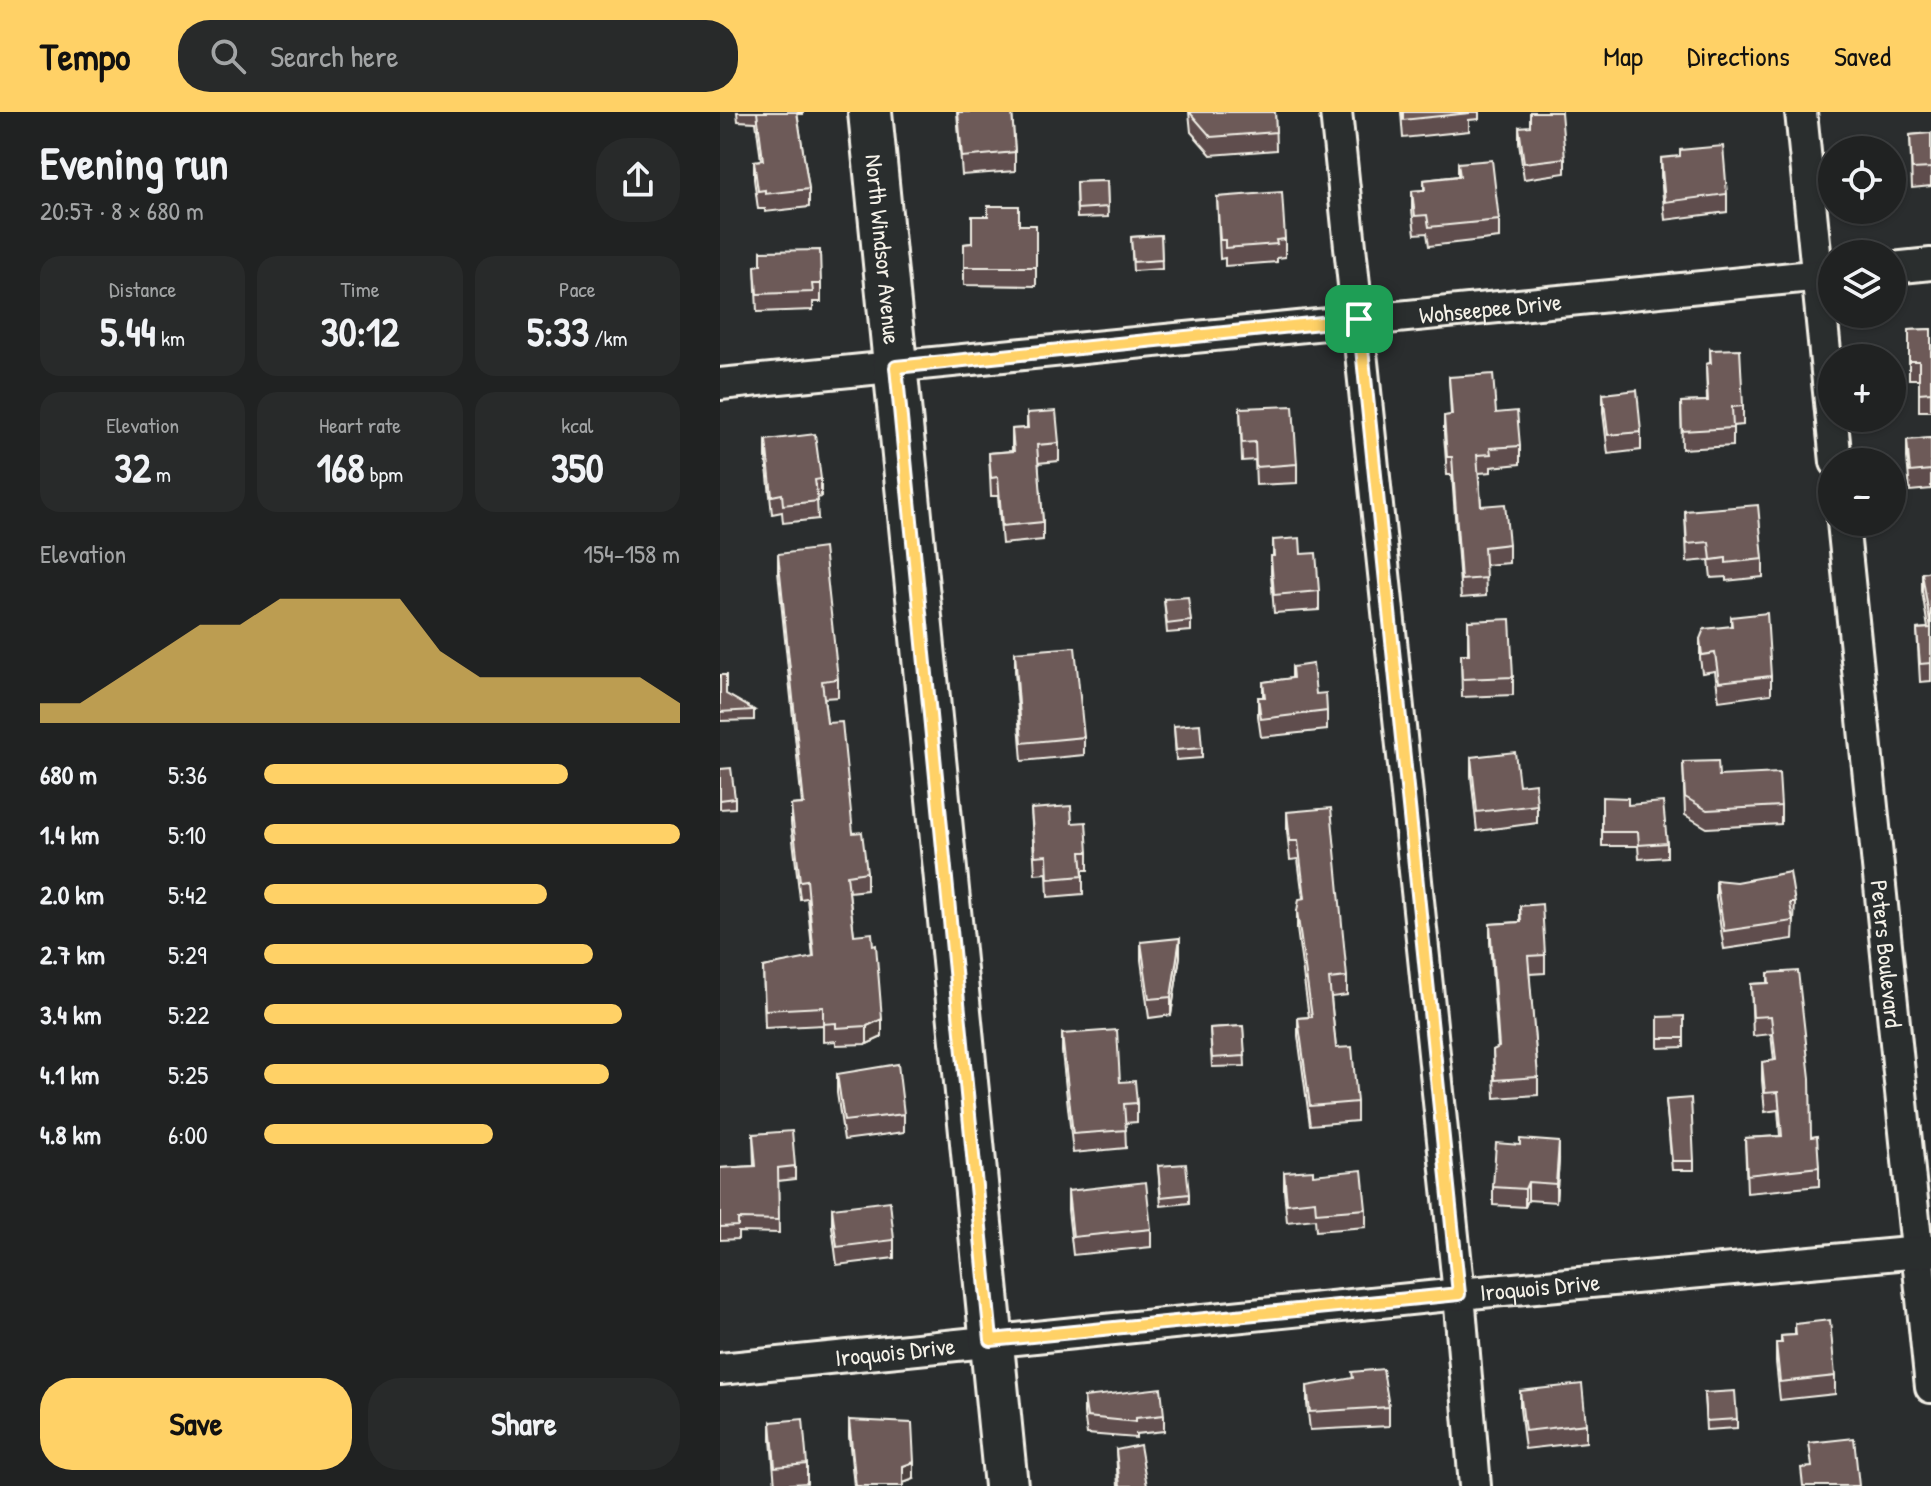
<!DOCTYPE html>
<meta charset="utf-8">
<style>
body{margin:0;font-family:"Patrick Hand",sans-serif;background:#282a2a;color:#f1f3f6;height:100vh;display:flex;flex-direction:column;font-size:30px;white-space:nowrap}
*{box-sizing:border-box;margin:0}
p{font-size:26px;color:#a2a4a5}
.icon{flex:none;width:44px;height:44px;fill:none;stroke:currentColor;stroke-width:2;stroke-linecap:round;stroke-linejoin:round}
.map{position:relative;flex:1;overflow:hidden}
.side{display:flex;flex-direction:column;background:#202222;width:720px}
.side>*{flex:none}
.tools{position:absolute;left:1098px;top:24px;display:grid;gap:16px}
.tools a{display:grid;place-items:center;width:88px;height:88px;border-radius:50%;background:#202222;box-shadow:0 2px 6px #0004,0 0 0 2px #3d3f40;font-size:40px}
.pin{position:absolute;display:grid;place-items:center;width:68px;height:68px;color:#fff;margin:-34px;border-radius:16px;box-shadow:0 4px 12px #0006}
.round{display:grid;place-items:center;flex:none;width:84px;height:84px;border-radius:32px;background:#282a2a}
.headline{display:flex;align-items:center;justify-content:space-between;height:136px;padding:0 40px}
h1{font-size:44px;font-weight:700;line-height:60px}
.metrics{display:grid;grid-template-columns:repeat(3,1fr);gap:12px;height:136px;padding:8px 40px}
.metrics div{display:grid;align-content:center;border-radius:20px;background:#282a2a;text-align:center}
.metrics b{font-size:40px;font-weight:700}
.metrics small{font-size:22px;font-weight:400}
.metrics p{font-size:22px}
.chart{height:224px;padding:16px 40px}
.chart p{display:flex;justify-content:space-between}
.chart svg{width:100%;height:144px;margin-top:8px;fill:#ffd166;opacity:.7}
.action{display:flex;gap:16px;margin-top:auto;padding:16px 40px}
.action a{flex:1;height:92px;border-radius:32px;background:#ffd166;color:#111;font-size:32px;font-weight:700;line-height:92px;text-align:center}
.action a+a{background:#282a2a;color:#f1f3f6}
ul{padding:0 40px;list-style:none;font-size:26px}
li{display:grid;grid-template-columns:128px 96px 1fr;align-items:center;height:60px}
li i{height:20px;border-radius:10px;background:#ffd166}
header{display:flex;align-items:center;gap:48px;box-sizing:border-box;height:112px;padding:0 40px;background:#ffd166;color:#111}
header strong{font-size:38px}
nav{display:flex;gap:44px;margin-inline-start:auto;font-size:28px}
.search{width:560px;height:72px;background:#282a2a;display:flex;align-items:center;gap:20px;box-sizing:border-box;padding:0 28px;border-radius:32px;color:#a2a4a5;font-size:30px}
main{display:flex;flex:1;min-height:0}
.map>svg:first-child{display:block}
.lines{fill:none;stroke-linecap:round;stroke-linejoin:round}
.street-casing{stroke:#f4f1e8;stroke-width:36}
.secondary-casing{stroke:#f4f1e8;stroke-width:48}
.street{stroke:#2a2d2e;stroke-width:30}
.secondary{stroke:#2a2d2e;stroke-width:42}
.wall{fill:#5e4d4d;stroke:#f4f1e8;stroke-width:2}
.shaded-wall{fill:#4c3f3e;stroke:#f4f1e8;stroke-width:2}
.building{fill:#6d5a59;stroke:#f4f1e8;stroke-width:2}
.route-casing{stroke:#fff;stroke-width:16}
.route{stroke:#ffd166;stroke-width:10}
.labels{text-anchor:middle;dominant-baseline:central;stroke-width:8;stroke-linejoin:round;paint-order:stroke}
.street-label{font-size:24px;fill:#f4f1e8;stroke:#2a2d2e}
</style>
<header>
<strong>Tempo</strong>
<div class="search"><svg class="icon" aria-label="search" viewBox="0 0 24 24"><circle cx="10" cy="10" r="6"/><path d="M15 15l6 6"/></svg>Search here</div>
<nav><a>Map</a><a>Directions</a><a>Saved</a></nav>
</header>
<main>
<section class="side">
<div class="headline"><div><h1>Evening run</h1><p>20:57 · 8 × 680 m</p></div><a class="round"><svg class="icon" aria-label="share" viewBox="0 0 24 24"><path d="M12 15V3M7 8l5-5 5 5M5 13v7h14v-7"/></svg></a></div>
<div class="metrics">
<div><p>Distance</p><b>5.44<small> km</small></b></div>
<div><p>Time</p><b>30:12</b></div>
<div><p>Pace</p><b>5:33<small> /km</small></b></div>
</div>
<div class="metrics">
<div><p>Elevation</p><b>32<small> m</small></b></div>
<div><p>Heart rate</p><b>168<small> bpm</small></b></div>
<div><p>kcal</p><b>350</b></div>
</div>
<div class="chart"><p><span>Elevation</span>154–158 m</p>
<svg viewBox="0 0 160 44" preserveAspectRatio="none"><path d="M0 44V38L10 38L20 30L30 22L40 14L50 14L60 6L70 6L80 6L90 6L100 22L110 30L120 30L130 30L140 30L150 30L160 38V44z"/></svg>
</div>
<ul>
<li><b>680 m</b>5:36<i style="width:73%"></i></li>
<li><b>1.4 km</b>5:10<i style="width:100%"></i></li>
<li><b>2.0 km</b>5:42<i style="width:68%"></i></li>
<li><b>2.7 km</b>5:29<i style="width:79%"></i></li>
<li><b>3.4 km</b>5:22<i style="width:86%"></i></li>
<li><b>4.1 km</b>5:25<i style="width:83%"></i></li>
<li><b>4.8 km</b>6:00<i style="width:55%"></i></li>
</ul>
<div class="action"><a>Save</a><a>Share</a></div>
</section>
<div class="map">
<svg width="1211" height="1374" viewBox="0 0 1211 1374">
<rect width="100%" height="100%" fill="#2a2d2e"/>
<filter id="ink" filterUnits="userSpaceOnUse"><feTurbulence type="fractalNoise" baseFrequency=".0125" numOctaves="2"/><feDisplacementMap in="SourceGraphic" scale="16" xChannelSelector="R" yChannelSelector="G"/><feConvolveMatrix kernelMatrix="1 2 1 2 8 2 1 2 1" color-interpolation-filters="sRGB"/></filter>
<g filter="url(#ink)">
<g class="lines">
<g class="street-casing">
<g id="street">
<polyline points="616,0 739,1182 755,1374"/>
<polyline points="1081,0 1116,350"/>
<polyline points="1172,156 1211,152"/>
<path id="s1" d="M 0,272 L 1112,162"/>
<path id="s2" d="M 1123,410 L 1211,1275"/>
<path id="s3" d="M 0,1257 L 739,1182 L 1211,1139"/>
</g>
</g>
<g class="secondary-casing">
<g id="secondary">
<path id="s4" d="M 150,0 L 286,1374"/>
</g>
</g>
<use href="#street" class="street"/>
<use href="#secondary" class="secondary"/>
</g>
<g class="wall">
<polygon points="17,0 83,0 83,2 77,2 89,77 89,95 45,100 45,97 38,97 34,67 34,49 41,48 36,10 18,9"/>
<polygon points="237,0 292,0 295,40 295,59 242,63"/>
<polygon points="469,0 555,0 556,38 491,43 471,20"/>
<polygon points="681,0 759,0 759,7 749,8 749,19 683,26"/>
<polygon points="799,15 845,46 845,61 804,67 799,30"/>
<polygon points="1211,21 1211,74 1192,76 1190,23"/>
<polygon points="941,46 1007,82 1007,100 945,108 941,64"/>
<polygon points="738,51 779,108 779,126 709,134 707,121 695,122 692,98 692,79 704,78 704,68 738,64"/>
<polygon points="387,69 388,105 357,106 356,70"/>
<polygon points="497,85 565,127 565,145 557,146 557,150 505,154 505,146 500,147"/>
<polygon points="299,113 316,113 316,174 244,173 244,132 252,131"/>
<polygon points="441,123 442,157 413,159 411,125"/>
<polygon points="41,139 101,172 101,190 93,190 93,198 37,200 35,154 41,153"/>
<polygon points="1211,217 1211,299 1199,299 1199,267 1189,267 1189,218"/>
<polygon points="990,238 1023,294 1023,313 1013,314 1013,334 962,337 961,290 987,289 986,252 990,251"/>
<polygon points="729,265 776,301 800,334 800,352 771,355 771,360 759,361 761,394 789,432 789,451 765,453 766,484 741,486 732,363 727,363 724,322 724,304 731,303"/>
<polygon points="883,282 921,320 921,338 888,342 883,300"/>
<polygon points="520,296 577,352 577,371 536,373 535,348 522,349"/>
<polygon points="307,301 339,331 339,349 318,351 323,410 323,428 282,432 278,384 271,384 269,341 292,339 292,317 307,316"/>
<polygon points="1211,326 1211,377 1190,379 1187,346 1187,328"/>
<polygon points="46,328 101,367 101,385 97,386 98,407 63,411 62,400 52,402 46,346"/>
<polygon points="965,399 1043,447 1043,465 1006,469 1006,465 991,466 989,448 967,450"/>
<polygon points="553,428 581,442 599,479 599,498 554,501 551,462 551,444 553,444"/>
<polygon points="58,442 118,567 118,585 104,586 107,611 133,721 147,760 147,778 129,780 134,823 162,925 147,932 116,933 116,929 103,930 103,913 45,916 43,855 93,846 87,786 80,787 71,711 71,693 82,692 58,460"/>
<polygon points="1211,459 1211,569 1200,570 1197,517 1208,516 1202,479 1202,461"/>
<polygon points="444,487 471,509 471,519 447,521"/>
<polygon points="1011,505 1051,564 1051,582 999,589 995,559 982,561 980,546 980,527 1011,514"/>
<polygon points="748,509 793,565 793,583 742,585 741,542 748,542"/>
<polygon points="295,540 364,625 364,643 302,649 295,559"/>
<polygon points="572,555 596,582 607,599 607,618 541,625 538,604 538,585 543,585 543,570 572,566"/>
<polygon points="0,563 6,582 34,598 34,608 0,609"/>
<polygon points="454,614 482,636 482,646 456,648"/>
<polygon points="751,645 799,673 817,693 817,711 757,719 751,664"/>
<polygon points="963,650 999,664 1061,694 1061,712 987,716 965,703"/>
<polygon points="0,657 15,686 15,696 0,697"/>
<polygon points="882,685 908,693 947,731 947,745 919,747 918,734 882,734"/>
<polygon points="311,697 352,711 368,740 368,758 363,758 363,782 328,785 327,761 315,762"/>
<polygon points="567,700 627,865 627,883 611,885 616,936 637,990 637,1009 590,1013 578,924 578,906 589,905 577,817 577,799 583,786 578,747 570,748 567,719"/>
<polygon points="996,768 1075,791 1073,827 1004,837 996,786"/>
<polygon points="800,794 825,843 825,861 809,862 818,965 818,983 775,986 773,938 778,936 770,831 770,812 800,810"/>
<polygon points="421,830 460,844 451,903 429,906 421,848"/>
<polygon points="1048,861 1099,1055 1099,1074 1027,1081 1025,1026 1060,1024 1058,998 1045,1000 1042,968 1042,950 1054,949 1051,922 1033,924 1031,872 1048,871"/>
<polygon points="938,905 964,926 964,935 938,936"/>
<polygon points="523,914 525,954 492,955 490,916"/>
<polygon points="342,922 400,970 417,991 417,1010 405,1011 406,1036 353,1041 342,940"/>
<polygon points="117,962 184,1002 184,1020 124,1028 117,981"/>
<polygon points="946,988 974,1049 974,1058 952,1058"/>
<polygon points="33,1022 75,1054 75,1067 58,1069 59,1121 18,1120 18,1127 0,1128 0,1056 34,1054"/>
<polygon points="839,1048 836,1090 808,1088 805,1095 773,1093 773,1075"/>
<polygon points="438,1054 469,1082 469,1091 441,1094"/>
<polygon points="564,1060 646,1097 646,1115 596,1119 595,1107 567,1110 564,1078"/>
<polygon points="348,1079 431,1117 431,1135 353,1143 348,1098"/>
<polygon points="112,1096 174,1128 174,1146 117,1153 112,1114"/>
<polygon points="1075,1212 1115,1264 1115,1282 1060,1288 1056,1250 1056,1231 1061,1231 1061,1224 1075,1223"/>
<polygon points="587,1274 669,1295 669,1314 590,1318 587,1292"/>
<polygon points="800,1279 866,1312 866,1330 805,1337 800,1297"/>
<polygon points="984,1281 1017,1307 1017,1316 986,1318"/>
<polygon points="364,1285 444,1303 444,1319 416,1322 416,1326 367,1322 364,1301"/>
<polygon points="129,1308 194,1367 183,1371 183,1374 134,1374 129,1325"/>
<polygon points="51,1310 87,1352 87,1371 55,1373 51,1328"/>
<polygon points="396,1338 427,1374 398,1374"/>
</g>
<g class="shaded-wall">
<polygon points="460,826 460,844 451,903 451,885"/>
<polygon points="162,907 162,925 147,932 147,914"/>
<polygon points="839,1030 839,1048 836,1090 836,1072"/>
<polygon points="808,1070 808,1088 805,1095 805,1077"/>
<polygon points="194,1350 194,1367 183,1371 183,1354"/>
</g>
<g class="building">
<polygon points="37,0 77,0 89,77 45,82 45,78 38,79 34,49 43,48"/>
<polygon points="238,0 292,0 295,40 242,45"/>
<polygon points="471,0 555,0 556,20 491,25 471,2"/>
<polygon points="683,0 749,0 749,1 683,8"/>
<polygon points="810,0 841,0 845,46 804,51 799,15 810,14"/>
<polygon points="1211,21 1211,56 1192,57 1190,23"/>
<polygon points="1003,34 1007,82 945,90 941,46 960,44 960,38"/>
<polygon points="772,48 779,108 709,115 707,103 695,104 692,79 705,78 704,68 740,64 738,51"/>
<polygon points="387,69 388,95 357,97 356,70"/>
<polygon points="562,80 565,127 556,128 557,132 505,136 505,128 500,128 497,85"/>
<polygon points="268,94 299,94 299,113 316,113 316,155 244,155 244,132 252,131 252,104 268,104"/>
<polygon points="441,123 442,148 413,150 411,125"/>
<polygon points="100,138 101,172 92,172 93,180 37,182 35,154 41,153 41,139"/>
<polygon points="1211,217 1211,280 1199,281 1199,249 1189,249 1189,218"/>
<polygon points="1020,237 1023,294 1012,295 1013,316 962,319 961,290 988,289 986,252 991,251 990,238"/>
<polygon points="773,262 776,301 797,299 800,334 770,336 771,342 757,343 761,394 785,392 789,432 764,435 766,466 741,468 732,345 727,345 724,304 732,303 729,265"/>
<polygon points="917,278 921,320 888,323 883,282"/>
<polygon points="573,294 577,352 536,355 535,330 522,331 520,296"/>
<polygon points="336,299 339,331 317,333 323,410 282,414 278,365 271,366 269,341 294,339 292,317 308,316 307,301"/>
<polygon points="95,322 101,367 95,368 98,389 63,393 62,382 52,384 46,328"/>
<polygon points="1211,326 1211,358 1190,360 1187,328"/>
<polygon points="1038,393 1043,447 1006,451 1006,446 991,448 989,430 967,432 965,399"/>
<polygon points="580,426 581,442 596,441 599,479 554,483 551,444 554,444 553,428"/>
<polygon points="104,436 118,567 102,569 107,611 122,610 133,721 142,720 147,760 127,763 134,823 152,821 153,834 156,833 162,907 147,914 116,916 116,911 103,912 103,895 45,898 43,855 94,845 87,768 80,769 71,693 84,692 58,442"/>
<polygon points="1211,459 1211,551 1200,552 1197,517 1211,516 1202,461"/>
<polygon points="468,485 471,509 447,512 444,487"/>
<polygon points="1047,501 1051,564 999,570 995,541 982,543 980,527 984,517 1012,514 1011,505"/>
<polygon points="790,507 793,565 742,567 741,542 749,542 748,509"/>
<polygon points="355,535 364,625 302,631 295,540"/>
<polygon points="593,552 596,582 606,581 607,599 541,607 538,585 545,585 543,570 573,566 572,555"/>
<polygon points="0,563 6,563 6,582 34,598 0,600"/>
<polygon points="480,612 482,636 456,638 454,614"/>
<polygon points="795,640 799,673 815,671 817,693 757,700 751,645"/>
<polygon points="998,649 999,664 1059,661 1061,694 987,698 965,685 963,650"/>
<polygon points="11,656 15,686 0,688 0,657"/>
<polygon points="882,685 908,686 908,693 943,690 947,731 919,733 918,720 882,720"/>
<polygon points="351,694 352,711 366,710 368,740 361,740 363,764 328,767 327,743 315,744 311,697"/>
<polygon points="611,696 627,865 609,867 616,936 632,935 637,990 590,994 578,906 592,905 577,799 579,787 585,786 578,729 570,729 567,700"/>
<polygon points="1070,760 1075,791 1070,791 1073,809 1004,819 996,768 1016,770"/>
<polygon points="822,792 825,843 808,844 818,965 775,968 773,938 779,935 770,812 801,810 800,794"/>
<polygon points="460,826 451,885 429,887 421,830"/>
<polygon points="1078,859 1090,966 1091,1025 1097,1024 1099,1055 1027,1063 1025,1026 1062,1024 1058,980 1045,981 1042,950 1056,948 1051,904 1033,905 1031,872 1049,871 1048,861"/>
<polygon points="964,904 964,926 938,926 938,905"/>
<polygon points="523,914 525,944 492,946 490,916"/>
<polygon points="397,918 400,970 415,969 417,991 404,992 406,1018 353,1022 342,922"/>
<polygon points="178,952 184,1002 124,1009 117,962"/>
<polygon points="971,986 974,1049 952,1049 946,988"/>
<polygon points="72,1019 75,1054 58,1056 59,1108 18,1107 18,1114 0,1115 0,1056 36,1054 33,1022"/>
<polygon points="800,1027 839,1030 836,1072 808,1070 805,1077 773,1075 776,1031 800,1033"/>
<polygon points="466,1052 469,1082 441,1085 438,1054"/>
<polygon points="593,1058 593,1063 642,1058 646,1097 596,1101 595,1089 567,1092 564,1060"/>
<polygon points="426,1070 431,1117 353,1125 348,1079"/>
<polygon points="170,1089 174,1128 117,1135 112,1096"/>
<polygon points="1110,1208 1115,1264 1060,1270 1056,1231 1062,1231 1061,1224 1076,1223 1075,1212"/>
<polygon points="663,1257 669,1295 590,1300 587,1274 633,1266 632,1260"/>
<polygon points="862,1272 866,1312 805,1319 800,1279"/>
<polygon points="441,1276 444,1303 416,1306 416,1310 367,1305 364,1285"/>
<polygon points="1015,1279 1017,1307 986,1309 984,1281"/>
<polygon points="83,1307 87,1352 55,1355 51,1310"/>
<polygon points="129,1308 192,1311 194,1350 183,1354 183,1374 136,1374"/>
<polygon points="1134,1326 1139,1374 1083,1374 1081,1356 1092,1355 1089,1331"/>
<polygon points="420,1333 427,1374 400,1374 396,1338"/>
</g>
</g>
<g class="lines" filter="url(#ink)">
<g class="route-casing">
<polygon id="route" points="639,207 739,1182 271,1228 176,255"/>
</g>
<use href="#route" class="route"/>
</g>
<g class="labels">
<g class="street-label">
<text stroke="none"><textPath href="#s4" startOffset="138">North Windsor Avenue</textPath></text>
<text stroke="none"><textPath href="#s1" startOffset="774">Wohseepee Drive</textPath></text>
<text stroke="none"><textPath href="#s2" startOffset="434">Peters Boulevard</textPath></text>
<text stroke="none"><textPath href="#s3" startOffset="824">Iroquois Drive</textPath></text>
<text stroke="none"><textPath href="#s3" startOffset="176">Iroquois Drive</textPath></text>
</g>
</g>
</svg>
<div class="tools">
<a><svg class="icon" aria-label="locate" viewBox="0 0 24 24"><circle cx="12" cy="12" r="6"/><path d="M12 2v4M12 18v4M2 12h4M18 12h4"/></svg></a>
<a><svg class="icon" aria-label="layers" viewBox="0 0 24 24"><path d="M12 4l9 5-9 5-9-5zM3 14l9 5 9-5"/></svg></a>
<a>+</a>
<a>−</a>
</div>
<div class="pin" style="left:639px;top:207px;background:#1e9e55"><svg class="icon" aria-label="arrive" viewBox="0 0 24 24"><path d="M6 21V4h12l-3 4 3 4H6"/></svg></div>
</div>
</main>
